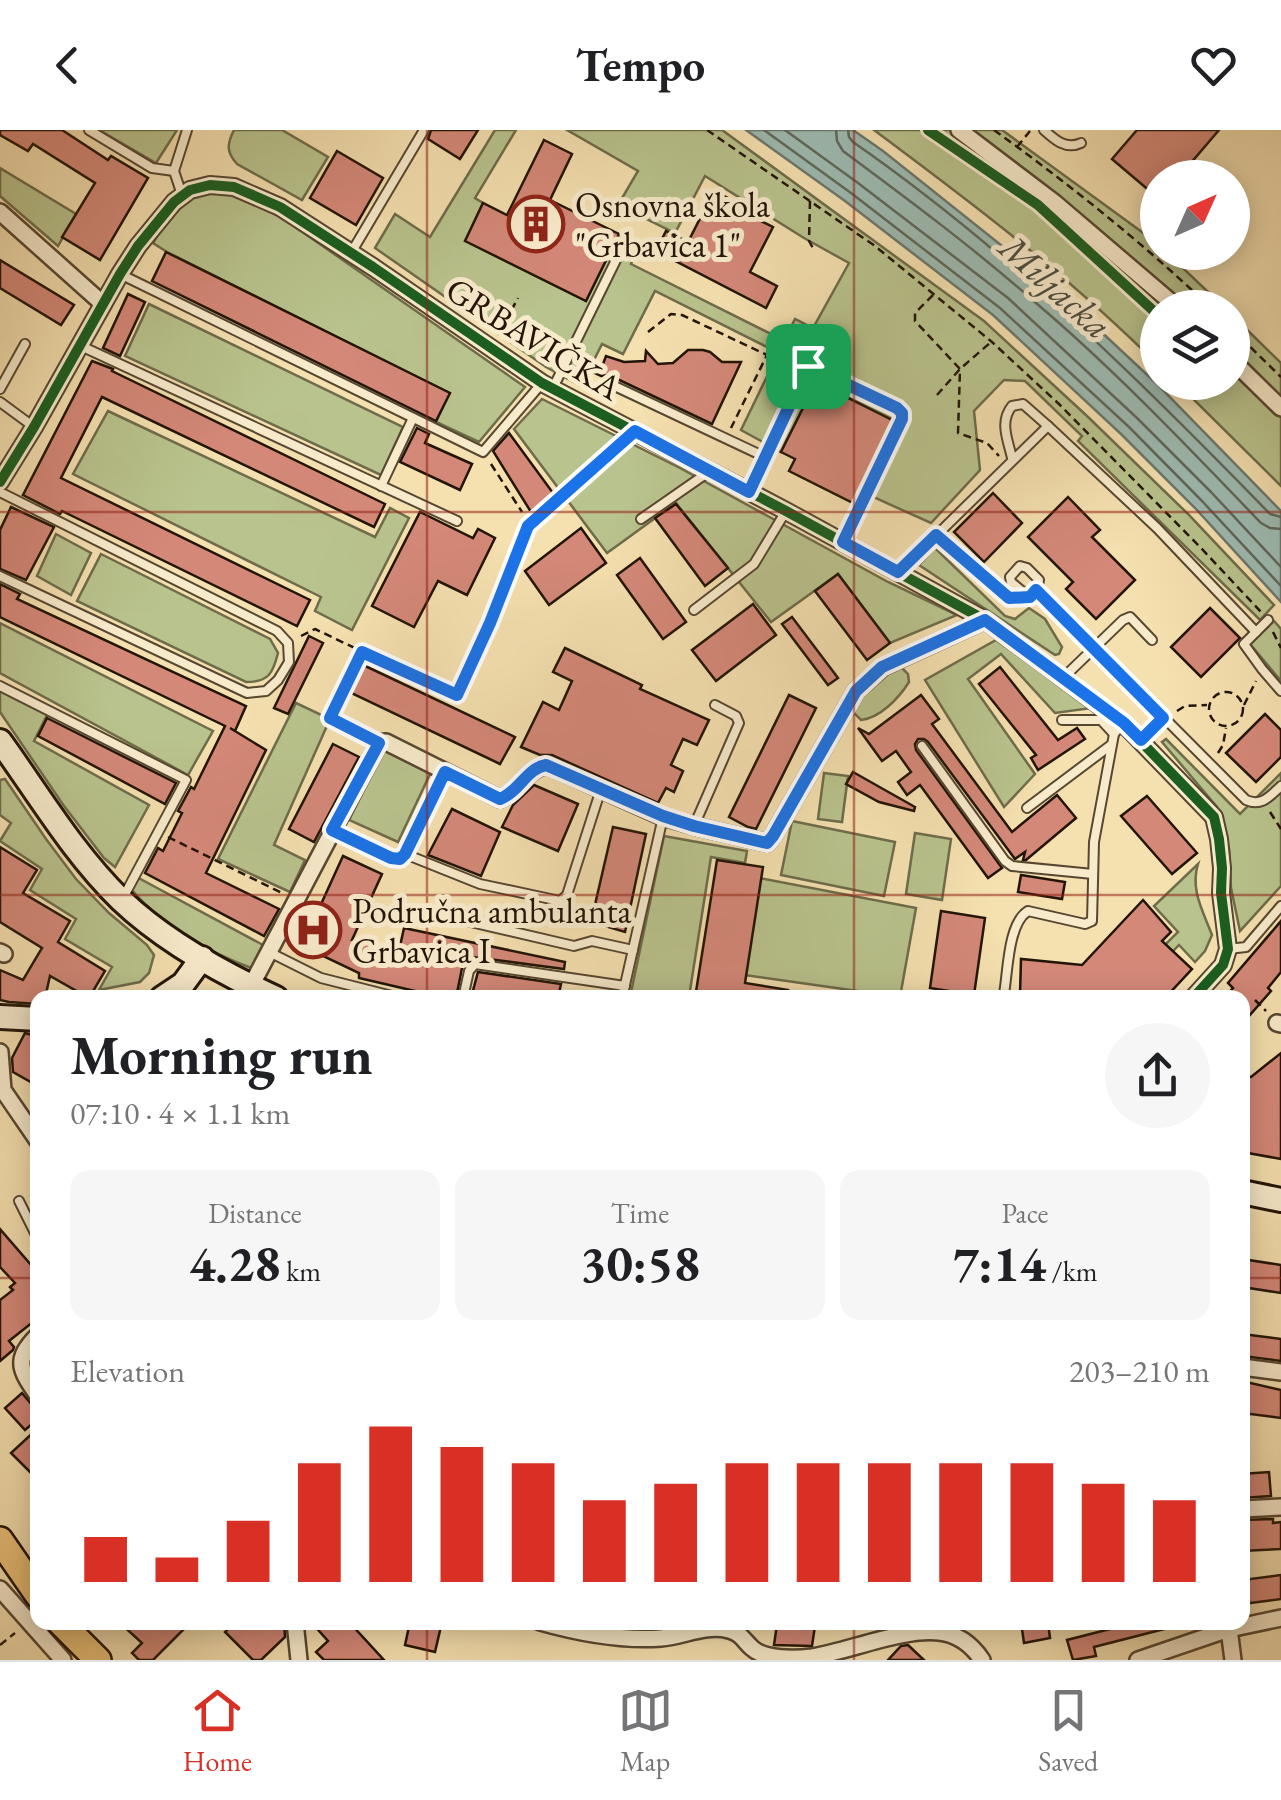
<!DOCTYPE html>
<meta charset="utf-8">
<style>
body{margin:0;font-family:"EB Garamond",serif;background:#f6f6f6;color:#202124;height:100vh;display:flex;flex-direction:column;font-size:38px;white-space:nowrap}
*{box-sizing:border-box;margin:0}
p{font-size:32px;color:#757577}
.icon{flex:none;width:55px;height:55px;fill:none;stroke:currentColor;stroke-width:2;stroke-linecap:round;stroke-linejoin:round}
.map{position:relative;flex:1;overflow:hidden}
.details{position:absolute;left:30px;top:860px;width:1220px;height:640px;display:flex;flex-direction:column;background:#fff;border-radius:20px;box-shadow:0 5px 25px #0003}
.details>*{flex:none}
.needle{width:65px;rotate:45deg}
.tools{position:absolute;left:1140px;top:30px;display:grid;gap:20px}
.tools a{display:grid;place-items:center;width:110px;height:110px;border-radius:50%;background:#fff;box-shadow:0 5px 25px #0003;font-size:50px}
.pin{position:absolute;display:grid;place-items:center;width:85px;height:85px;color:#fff;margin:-42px;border-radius:20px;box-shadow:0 5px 15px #0006}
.round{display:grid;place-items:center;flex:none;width:105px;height:105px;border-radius:52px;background:#f6f6f6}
.summary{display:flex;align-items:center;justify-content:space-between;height:170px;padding:0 40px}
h1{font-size:55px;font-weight:700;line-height:75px}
.metrics{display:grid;grid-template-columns:repeat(3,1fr);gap:15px;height:170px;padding:10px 40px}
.metrics div{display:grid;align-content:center;border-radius:20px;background:#f6f6f6;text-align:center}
.metrics b{font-size:50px;font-weight:700}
.metrics small{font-size:28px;font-weight:400}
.metrics p{font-size:28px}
.chart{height:280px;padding:20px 40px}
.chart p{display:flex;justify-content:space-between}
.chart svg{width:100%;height:180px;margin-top:10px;stroke:#d93025;stroke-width:6}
header{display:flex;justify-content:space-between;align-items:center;height:130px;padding:0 40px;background:#fff;font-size:45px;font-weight:700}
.tabs{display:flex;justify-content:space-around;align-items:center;height:140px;border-top:2px solid #e0e0e0;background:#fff;font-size:28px;color:#757577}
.tabs a{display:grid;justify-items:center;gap:5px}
.tabs .on{color:#d93025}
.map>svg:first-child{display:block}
.green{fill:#b9c38d;stroke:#6e6c4a;stroke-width:2.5}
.water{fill:#9dbbb2;stroke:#6c786e;stroke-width:2.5}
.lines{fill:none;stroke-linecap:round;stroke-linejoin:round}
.shore{stroke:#60685c;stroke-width:2.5}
.building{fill:#d48878;stroke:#221407;stroke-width:2.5}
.lane-casing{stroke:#574731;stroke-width:12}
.street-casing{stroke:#574731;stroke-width:20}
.secondary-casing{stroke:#221407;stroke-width:28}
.primary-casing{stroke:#221407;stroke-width:30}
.path{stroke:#221407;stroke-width:2.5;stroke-dasharray:8 5;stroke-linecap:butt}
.lane{stroke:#f8ebcc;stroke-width:8}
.street{stroke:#f8ebcc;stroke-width:15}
.secondary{stroke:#f8ebcc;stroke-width:22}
.primary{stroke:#eac078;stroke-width:25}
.cycleway-casing{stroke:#f8ebcc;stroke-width:16}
.cycleway{stroke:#1b5e20;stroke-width:10}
.route-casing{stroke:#fff;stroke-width:20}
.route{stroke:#1a73e8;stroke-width:12}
.grid{fill:none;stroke:#8f2418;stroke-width:2.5;stroke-opacity:0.55}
.labels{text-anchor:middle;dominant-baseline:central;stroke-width:10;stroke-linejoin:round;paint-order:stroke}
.poi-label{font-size:35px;fill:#221407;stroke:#f8ebcc;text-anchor:start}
.street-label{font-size:35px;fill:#221407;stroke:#f8ebcc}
.water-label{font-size:38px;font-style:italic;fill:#4d4e43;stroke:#f8ebcc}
</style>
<header><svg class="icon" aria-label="back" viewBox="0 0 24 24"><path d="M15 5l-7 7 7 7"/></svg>Tempo<svg class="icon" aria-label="heart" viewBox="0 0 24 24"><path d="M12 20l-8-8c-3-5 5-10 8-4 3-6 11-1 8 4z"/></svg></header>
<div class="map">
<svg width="1281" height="1530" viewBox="0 0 1281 1530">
<rect width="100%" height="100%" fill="#f5e0b0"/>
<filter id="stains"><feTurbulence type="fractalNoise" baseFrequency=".002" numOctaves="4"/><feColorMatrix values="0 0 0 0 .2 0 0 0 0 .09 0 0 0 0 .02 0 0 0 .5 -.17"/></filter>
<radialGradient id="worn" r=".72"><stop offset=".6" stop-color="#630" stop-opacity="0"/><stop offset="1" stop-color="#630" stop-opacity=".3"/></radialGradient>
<g class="green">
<polygon points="99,0 177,0 156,33"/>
<path d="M 234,0 L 282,0 L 328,27 L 302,70 L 237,34 C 226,22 227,14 234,0 Z"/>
<polygon points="495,0 516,0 475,68 483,73 466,111 586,170 619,104 639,114 631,134 773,205 767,217 655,161 623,224 602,214 581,256 546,237 375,118 395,84 430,107"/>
<polygon points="567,0 722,0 984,191 1087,286 1188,384 1274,475 1260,490 1078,311 1082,306 1025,251 1004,250 974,281 980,340 931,393 871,366 904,295 817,252 781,322 741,300 795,189 813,198 849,133 804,108 705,46 675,103 618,75 638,41"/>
<path d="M 874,0 L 1002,0 L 1157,113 L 1158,122 L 1167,123 L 1224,177 L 1158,178 L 1157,234 C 1070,147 972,73 874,0 Z"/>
<polygon points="0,38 76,84 58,116 0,66"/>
<path d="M 215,60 L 237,65 L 271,80 L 525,257 L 479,312 L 436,292 L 449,263 L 167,122 L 153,113 C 174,78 175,71 215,60 Z"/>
<polygon points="149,174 403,297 381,345 125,226"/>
<polygon points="1233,186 1281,233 1281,356 1177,253 1232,252"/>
<polygon points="542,269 680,338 888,452 957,485 890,513 838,444 771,492 676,373 607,423 514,299"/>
<polygon points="108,281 375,407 390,378 409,388 352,500 315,481 321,467 73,344"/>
<polygon points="56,404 91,423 71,465 37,446"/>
<polygon points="935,418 1005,486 1015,489 1029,478 1045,489 1062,517 1059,524 1055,525 919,435"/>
<path d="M 101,424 L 270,509 L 278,523 C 273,543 269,552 246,552 L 77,471 Z"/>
<polygon points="1274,491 1281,499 1281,551 1250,514"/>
<polygon points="0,493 213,601 188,645 0,543"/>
<polygon points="996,510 1092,578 1055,583 1001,524 968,549 1035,644 1004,677 925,550"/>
<path d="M 900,536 L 908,544 L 909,552 C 899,568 880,588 861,590 L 853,582 L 855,570 L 890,538 Z"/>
<polygon points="0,557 49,581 34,611 149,675 115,737 104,728 64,676 0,582"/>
<polygon points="296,573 330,589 274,715 305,730 290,762 218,729"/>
<polygon points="1166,609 1240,684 1281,643 1281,756 1240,801 1231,758 1229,719 1224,693 1217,677 1162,612"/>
<polygon points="384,619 431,642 398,712 349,690"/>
<polygon points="824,643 848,646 842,692 818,689"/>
<polygon points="5,649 46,709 76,749 109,783 147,815 154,825 149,843 140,852 99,860 112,837 65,809 76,789 30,760 42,739 0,711 11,693 0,685 0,650"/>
<polygon points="792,691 895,712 884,766 781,745"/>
<polygon points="915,703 951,709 942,770 906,764"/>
<polygon points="664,706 747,721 745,733 711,727 689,867 630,867"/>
<path d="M 1198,734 C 1190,760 1203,781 1212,805 L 1205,821 L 1195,832 L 1179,815 L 1129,867 L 1111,868 L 1178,802 L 1154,776 Z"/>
<path d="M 133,745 L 263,815 L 254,839 C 209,823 162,796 131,759 Z"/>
<polygon points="759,748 916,778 900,867 744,845"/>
</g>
<polygon class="water" points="746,0 853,0 883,21 1051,155 1157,254 1281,381 1281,472 1195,378 1121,304 993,185 845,71"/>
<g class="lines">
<g class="shore">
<polyline points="764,0 851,63 1000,178 1129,297 1202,371 1281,456"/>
<polyline points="785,0 858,53 1008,168 1137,288 1211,362 1281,437"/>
<path d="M 836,0 L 837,11 L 843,21 C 909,70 975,119 1036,173 C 1116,241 1188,317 1261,393 L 1270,398 L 1281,399"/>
<path d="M 848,0 L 849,7 L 853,12 C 1007,119 1140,250 1270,384 L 1281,387"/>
</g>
</g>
<g class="building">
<polygon points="0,0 62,0 108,30 111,26 148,48 100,130 62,107 95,53 33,14 28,21 0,5"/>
<polygon points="431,0 478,0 460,29 428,9"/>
<polygon points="1137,0 1219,0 1178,48 1158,48 1158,68 1112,29"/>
<polygon points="544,10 572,24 550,70 619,104 586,171 465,111 483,73 507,85"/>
<polygon points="337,21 383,48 356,95 310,68"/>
<polygon points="714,61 740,74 737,79 773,97 750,142 777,156 766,178 656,121 666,101 688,112"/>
<polygon points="166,122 450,263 436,291 152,151"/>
<polygon points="0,130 74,175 61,195 0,158"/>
<polygon points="128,164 145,172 120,226 103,218"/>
<polygon points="688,220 703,220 710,222 722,232 741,232 712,294 609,245 601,246 595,243 603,234 606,226 624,232 645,231 646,221 658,234 673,233"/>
<polygon points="92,231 113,239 112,241 385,374 374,397 102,267 61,348 310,470 297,496 62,381 60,384 23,365"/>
<polygon points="816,252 894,291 853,373 789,341 795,329 781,322"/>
<polygon points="417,298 429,304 425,313 472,334 460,360 400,332"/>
<polygon points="509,303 553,363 531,382 493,321"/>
<polygon points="993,363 1022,393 984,432 954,402"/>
<polygon points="1068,367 1100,400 1092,407 1135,450 1096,489 1066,459 1073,452 1028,407"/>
<polygon points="676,374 728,438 705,456 655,388"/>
<polygon points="11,377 54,397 26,450 0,439 0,400"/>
<polygon points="420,382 473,408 478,399 495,408 467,465 438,451 414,497 372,476"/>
<polygon points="581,398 606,433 549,475 525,441"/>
<polygon points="640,428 686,492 663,509 617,445"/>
<polygon points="838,444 890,513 867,530 815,461"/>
<polygon points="0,454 20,464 17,469 246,576 235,601 230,598 266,620 206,743 279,779 264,806 145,743 158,718 163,721 182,683 178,681 191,657 194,659 225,596 0,487"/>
<polygon points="753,474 776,505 716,551 692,520"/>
<polygon points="1210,478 1240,508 1201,547 1171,517"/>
<polygon points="792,487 838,548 828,555 782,494"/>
<polygon points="309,506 323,513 288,584 274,578"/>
<polygon points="565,518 642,555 640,559 709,590 697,615 683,609 671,635 683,641 674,662 666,658 658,673 552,625 540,625 521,617 543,572 559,580 572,551 553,542"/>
<polygon points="359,533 515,607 500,634 347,561"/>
<polygon points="1000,537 1058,610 1077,598 1085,609 1038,640 1031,628 1036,625 979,554"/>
<polygon points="789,565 816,578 756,699 748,697 729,687"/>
<polygon points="921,565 939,589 932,594 1012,702 1057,665 1076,688 1026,730 1023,730 1025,722 1015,729 928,612 924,609 918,609 915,614 916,620 1002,738 988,748 920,655 907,665 898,652 911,642 896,621 882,631 858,598 869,604"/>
<polygon points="1265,584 1281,600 1281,627 1256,652 1226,623"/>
<polygon points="47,588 176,653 165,674 38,606"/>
<polygon points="333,614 359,627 314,712 289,699"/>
<polygon points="853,642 915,677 914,681 879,672 846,654"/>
<polygon points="534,655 578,674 558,721 502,697 513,675"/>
<polygon points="1147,666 1197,723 1172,744 1121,686"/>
<polygon points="452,679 500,702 481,746 428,725"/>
<polygon points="613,697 646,704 625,802 591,792"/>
<polygon points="0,717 37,740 23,763 70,791 58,812 105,841 89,868 50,846 45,868 38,868 38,874 9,872 0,870 0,840 23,850 42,818 0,792"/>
<polygon points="343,726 382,744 352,810 399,821 404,798 565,832 564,839 473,827 462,838 456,868 445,868 359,848 359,843 302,816"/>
<polygon points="717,730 763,737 745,853 788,860 787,868 695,868"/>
<polygon points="1021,745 1065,752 1062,769 1018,762"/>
<polygon points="1143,770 1171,802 1162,811 1192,839 1165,868 1044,868 1020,865 1021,829 1082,835"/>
<polygon points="941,781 985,788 974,865 930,858"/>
<polygon points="1281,791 1281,842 1268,858 1271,861 1242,894 1242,868 1224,868 1233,858 1228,853"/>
<polygon points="478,842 561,854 558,868 471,868"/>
<polygon points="25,903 38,907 38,956 13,942 12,928"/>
<polygon points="1281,923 1281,1029 1242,1022 1242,946 1251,947"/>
<polygon points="0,1099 38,1143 38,1188 9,1211 14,1217 13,1220 0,1231 0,1170 13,1160 10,1157 15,1153 0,1137"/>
<polygon points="1242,1129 1281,1135 1281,1163 1242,1157"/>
<polygon points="1242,1204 1281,1209 1281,1231 1242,1226"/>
<polygon points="1242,1251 1281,1260 1281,1288 1242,1283"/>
<polygon points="22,1263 38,1282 38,1289 25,1300 5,1278"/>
<polygon points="38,1298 38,1350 11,1323"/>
<polygon points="1269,1342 1271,1366 1242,1368 1242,1344"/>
<polygon points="1273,1389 1273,1393 1281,1392 1281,1419 1242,1421 1242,1390"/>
<polygon points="1281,1445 1281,1469 1242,1474 1242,1450"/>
<polygon points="119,1492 191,1492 153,1530 139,1530 132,1523 142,1513"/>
<polygon points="235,1492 284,1492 285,1507 261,1530 253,1530 225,1502"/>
<polygon points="311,1492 349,1492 384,1530 324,1530 316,1522 328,1511"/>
<polygon points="410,1492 442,1492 435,1522 405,1515"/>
<polygon points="1021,1492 1048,1492 1050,1508 1024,1513"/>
<polygon points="1109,1492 1171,1492 1172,1497 1094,1517 1096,1526 1073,1530 1067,1510 1110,1499"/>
<polygon points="777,1494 815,1496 812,1516 774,1515"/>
<polygon points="908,1515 924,1530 888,1530 901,1516"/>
</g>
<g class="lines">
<g class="lane-casing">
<g id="lane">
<polyline points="89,0 152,38 174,41"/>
<path d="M 1044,0 C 1055,10 1066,20 1081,13"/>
<polyline points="182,65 174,41 187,0"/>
<polyline points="351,123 424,0"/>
<polyline points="120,144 483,322 542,253"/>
<polyline points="81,216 457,391"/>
<polyline points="807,236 897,278"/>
<polyline points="606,252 765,327"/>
<polyline points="553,258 618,126"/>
<polyline points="0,259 25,214"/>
<polyline points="0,272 34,297"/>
<path d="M 1012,328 C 1008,310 999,292 1012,276 L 1023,274 L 1048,296"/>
<polyline points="381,356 413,288"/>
<polyline points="0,362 277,501 288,513 289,532 278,550 266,561 247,563 0,446"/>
<polyline points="749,362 822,204"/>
<polyline points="641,389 710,341"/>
<polyline points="527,396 635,301"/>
<path d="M 935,405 L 1009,469 L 1029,467 L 1037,460 L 1246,670 C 1262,677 1270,666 1281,656"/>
<polyline points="899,442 1048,296 1157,398 1256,502"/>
<polyline points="1029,467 1011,452 1010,447 1020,436 1027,438 1039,450 1037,460"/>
<polyline points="694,480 754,434 786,381"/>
<polyline points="1268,490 1244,514 1262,539 1281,561"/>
<polyline points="1063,548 1123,490 1130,487 1152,510"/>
<polyline points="0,556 186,650 124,766"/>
<polyline points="1062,590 1101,590 1114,604"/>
<polyline points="1141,609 1163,588"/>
<polyline points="922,616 1005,731 1012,736 1093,744"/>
<polyline points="1027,678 1111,615"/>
<polyline points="694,696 739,593 736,586 715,575"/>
<polyline points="332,701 391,728 400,729 405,724 444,643"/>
<polyline points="405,724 480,754 560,771 567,765 601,659"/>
<polyline points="432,783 574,816 592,811 633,820"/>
<polyline points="1228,819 1246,817 1281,776"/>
<polyline points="269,822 321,848 400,868"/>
<polyline points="463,868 469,841 475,834 625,856"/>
<polyline points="622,868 663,687"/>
<path d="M 1008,868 L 1004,864 C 1008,841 1008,793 1028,781 L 1085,794 L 1092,791 L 1094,712 L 1114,604 L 1123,593"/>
<polyline points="19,1071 38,1109"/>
</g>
</g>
<g class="street-casing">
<g id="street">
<polyline points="959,0 1055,73 1178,178"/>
<polyline points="0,82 103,174"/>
<polyline points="1232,230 1281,278"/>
<polyline points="0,352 34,297 120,144 138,116 174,72 190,60 210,55 234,57 280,77 373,137 542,253 786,381 985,490 1123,593 1214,687 1219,709 1222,738 1221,763 1228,819 1223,835 1193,868"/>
<polyline points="0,822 4,824"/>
<path d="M 251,856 L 379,613 L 386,612 L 500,669 C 519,662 527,638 547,635 L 663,687 L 694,696 L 767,713 L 773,706 L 856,561 L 883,537 L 985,490"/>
<polyline points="1277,893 1281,894"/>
<polyline points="0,922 3,960 38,1011"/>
<path d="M 38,1205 C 13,1230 20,1240 38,1266"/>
<polyline points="1242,1237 1281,1242"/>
<polyline points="1242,1379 1281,1377"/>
<polyline points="0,1459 63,1530"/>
<polyline points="295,1492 299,1530"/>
<path d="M 540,1492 C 579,1503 621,1511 661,1508 C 685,1506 705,1494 729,1500 C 741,1503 744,1511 752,1518 C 765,1530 795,1529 812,1527 C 849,1521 903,1498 939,1502 C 958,1504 972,1515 982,1530"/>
<polyline points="1229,1499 1233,1530"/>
<polyline points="1138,1530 1229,1499 1281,1488"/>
</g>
</g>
<g class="secondary-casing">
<g id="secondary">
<path d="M 0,611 C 39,665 73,723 121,770 C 164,811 222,843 276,868"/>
<polyline points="162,868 183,854 202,828"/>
<polyline points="0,887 38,889"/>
<polyline points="1242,1062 1281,1070"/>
</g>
</g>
<g class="primary-casing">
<g id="primary">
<polyline points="0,1410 38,1465"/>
<polyline points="60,1492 98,1530"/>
</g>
</g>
<g class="path">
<polyline points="707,0 875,116 992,212 1060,275 1201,418 1261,482"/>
<path d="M 994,0 C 1070,55 1143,113 1211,178"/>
<polyline points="1017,17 1030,1"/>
<polyline points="810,71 809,111 813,118"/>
<polyline points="933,165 915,183 915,191 960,239 958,303 987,313 999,326"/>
<polyline points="1232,199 1281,247"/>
<polyline points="648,202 671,184 682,185 767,225 731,298"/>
<polyline points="499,203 518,168"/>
<polyline points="937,265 960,239 991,212"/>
<polyline points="491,334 522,382"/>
<polyline points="850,397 901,292"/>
<polyline points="1273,502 1281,518"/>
<polyline points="301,506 315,499 361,521"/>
<circle cx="1226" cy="579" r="17"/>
<polyline points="1244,575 1256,551"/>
<polyline points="1177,581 1185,576 1207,575"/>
<polyline points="364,605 330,588 363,521 457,565 524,408"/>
<polyline points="1218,623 1223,615 1226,598"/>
<polyline points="1270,682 1281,699"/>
<polyline points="168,707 282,763"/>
<polyline points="1255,870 1266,881"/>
<polyline points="0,1515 15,1503"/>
</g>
<use href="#lane" class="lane"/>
<use href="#street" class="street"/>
<use href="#secondary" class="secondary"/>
<use href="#primary" class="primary"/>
<g class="cycleway-casing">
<g id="cycleway">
<polyline points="928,0 1038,75 1158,185"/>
<polyline points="0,352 34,297 120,144 138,116 174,72 190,60 210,55 234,57 280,77 373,137 542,253 786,381 985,490 1123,593 1214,687 1219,709 1222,738 1221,763 1228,819 1223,835 1193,868"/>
</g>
</g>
<use href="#cycleway" class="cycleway"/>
</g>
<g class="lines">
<g class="route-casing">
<path id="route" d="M 808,236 L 897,278 L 902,283 L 902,289 L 843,412 L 898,442 L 936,405 L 1009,468 L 1030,467 L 1036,460 L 1163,588 L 1141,610 L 1124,593 L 985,490 L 882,537 L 856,561 L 773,706 L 767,713 L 694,696 L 663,686 L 546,635 C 527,638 519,662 500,669 L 445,642 L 405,724 L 400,729 L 391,728 L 332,700 L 379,613 L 330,588 L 362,522 L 457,565 L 490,493 L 528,396 L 635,301 L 749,362 Z"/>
</g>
<use href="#route" class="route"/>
</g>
<path class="grid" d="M 427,0 L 427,868M 854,0 L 854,868M 0,382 L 1281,382M 0,765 L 1281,765M 0,1148 L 38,1148M 1242,1148 L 1281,1148M 427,1492 L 427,1530M 854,1492 L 854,1530"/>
<defs>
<g id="building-ring" transform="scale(2.875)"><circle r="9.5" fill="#f8ebcc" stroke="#8f2418" stroke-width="1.5"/><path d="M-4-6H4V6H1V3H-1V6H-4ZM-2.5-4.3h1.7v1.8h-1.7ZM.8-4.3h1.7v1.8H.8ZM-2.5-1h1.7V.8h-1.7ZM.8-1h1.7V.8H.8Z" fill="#8f2418"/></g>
<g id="hospital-ring" transform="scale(2.875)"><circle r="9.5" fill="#f8ebcc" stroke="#8f2418" stroke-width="1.5"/><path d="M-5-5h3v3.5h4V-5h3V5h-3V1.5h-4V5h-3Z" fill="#8f2418"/></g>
</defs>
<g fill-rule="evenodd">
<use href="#building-ring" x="536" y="94"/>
<use href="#hospital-ring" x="313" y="800"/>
</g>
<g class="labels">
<g class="poi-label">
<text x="575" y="74">Osnovna škola<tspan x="575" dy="40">"Grbavica 1"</tspan></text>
<text x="352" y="780">Područna ambulanta<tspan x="352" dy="40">Grbavica I</tspan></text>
</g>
<g class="street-label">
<text transform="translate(534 208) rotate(32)">GRBAVIČKA</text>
</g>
<g class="water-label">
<text transform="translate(1056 156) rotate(42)">Miljacka</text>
</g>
</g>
<rect width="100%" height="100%" filter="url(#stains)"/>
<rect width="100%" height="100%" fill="url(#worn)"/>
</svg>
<div class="tools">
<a><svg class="needle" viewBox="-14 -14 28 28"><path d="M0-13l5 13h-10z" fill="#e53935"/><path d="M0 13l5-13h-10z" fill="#757577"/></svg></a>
<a><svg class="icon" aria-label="layers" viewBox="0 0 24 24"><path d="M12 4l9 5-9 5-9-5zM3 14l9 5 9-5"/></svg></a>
</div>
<div class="pin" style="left:808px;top:236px;background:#1e9e55"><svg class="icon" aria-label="arrive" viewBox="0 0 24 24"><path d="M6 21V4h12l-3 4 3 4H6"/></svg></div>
<section class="details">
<div class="summary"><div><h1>Morning run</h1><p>07:10 · 4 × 1.1 km</p></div><a class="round"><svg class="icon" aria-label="share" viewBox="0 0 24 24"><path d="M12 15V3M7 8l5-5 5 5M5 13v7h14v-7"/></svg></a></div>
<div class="metrics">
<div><p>Distance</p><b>4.28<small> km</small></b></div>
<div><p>Time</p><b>30:58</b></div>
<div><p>Pace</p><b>7:14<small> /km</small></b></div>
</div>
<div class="chart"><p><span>Elevation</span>203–210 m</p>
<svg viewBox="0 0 160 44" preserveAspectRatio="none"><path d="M5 44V33M15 44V38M25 44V29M35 44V15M45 44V6M55 44V11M65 44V15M75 44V24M85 44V20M95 44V15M105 44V15M115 44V15M125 44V15M135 44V15M145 44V20M155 44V24"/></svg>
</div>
</section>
</div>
<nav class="tabs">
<a class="on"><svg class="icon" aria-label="home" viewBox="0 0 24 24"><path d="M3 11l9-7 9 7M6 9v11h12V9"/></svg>Home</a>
<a><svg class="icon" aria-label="map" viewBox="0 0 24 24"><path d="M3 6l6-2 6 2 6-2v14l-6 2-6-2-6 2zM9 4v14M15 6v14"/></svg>Map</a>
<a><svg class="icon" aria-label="saved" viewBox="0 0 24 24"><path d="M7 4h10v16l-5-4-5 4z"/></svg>Saved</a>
</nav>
